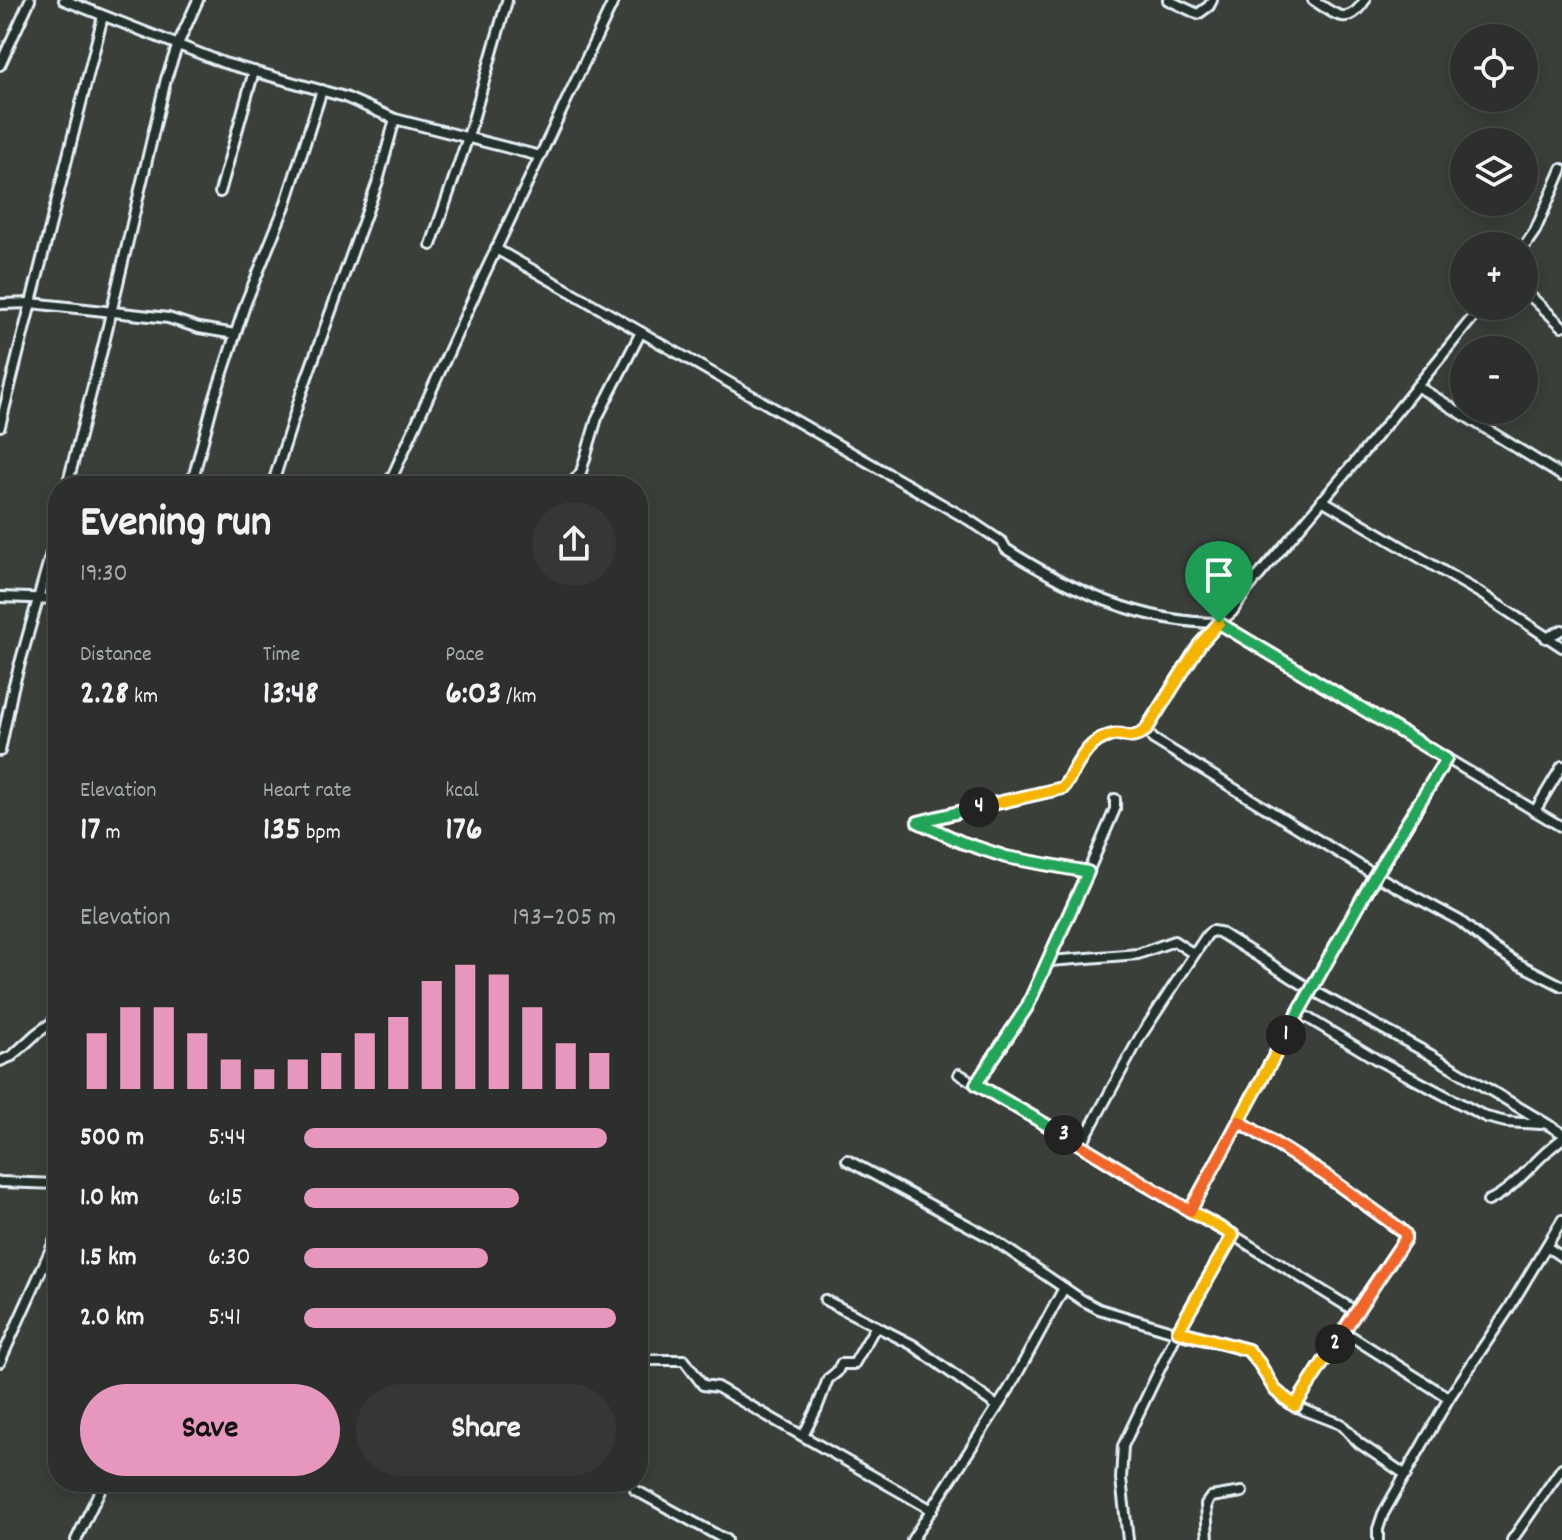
<!DOCTYPE html>
<meta charset="utf-8">
<style>
body{margin:0;font-family:Dekko,sans-serif;background:#343734;color:#f1f3f6;height:100vh;display:flex;flex-direction:column;font-size:30px;white-space:nowrap}
*{box-sizing:border-box;margin:0}
p{font-size:26px;color:#a6a9a9}
.icon{flex:none;width:44px;height:44px;fill:none;stroke:currentColor;stroke-width:2;stroke-linecap:round;stroke-linejoin:round}
.map{position:relative;flex:1;overflow:hidden}
.drawer{position:absolute;left:48px;top:476px;width:600px;height:1016px;display:flex;flex-direction:column;background:#2c2f2c;border-radius:32px;box-shadow:0 4px 20px #0003,0 0 0 2px #484a48}
.drawer>*{flex:none}
.fabs{position:absolute;left:1450px;top:24px;display:grid;gap:16px}
.fabs a{display:grid;place-items:center;width:88px;height:88px;border-radius:50%;background:#2c2f2c;box-shadow:0 4px 20px #0003,0 0 0 2px #484a48;font-size:40px}
.pin{position:absolute;display:grid;place-items:center;width:68px;height:68px;color:#fff;margin:-82px -34px;border-radius:50% 50% 50% 0;rotate:-45deg;box-shadow:0 0 8px #0007}
.pin .icon{rotate:45deg}
.km{position:absolute;width:40px;height:40px;margin:-20px;border-radius:50%;background:#222;color:#fff;font-size:22px;line-height:40px;text-align:center}
.round{display:grid;place-items:center;flex:none;width:84px;height:84px;border-radius:42px;background:#343734}
.headline{display:flex;align-items:center;justify-content:space-between;height:136px;padding:0 32px}
h1{font-size:44px;font-weight:700;line-height:60px}
.metrics{display:grid;grid-template-columns:repeat(3,1fr);gap:12px;height:136px;padding:8px 32px}
.metrics div{display:grid;align-content:center}
.metrics b{font-size:34px;font-weight:700}
.metrics small{font-size:22px;font-weight:400}
.metrics p{font-size:22px}
.chart{height:224px;padding:16px 32px}
.chart p{display:flex;justify-content:space-between}
.chart svg{width:100%;height:144px;margin-top:8px;stroke:#e797bd;stroke-width:6}
.action{display:flex;gap:16px;margin-top:auto;padding:16px 32px}
.action a{flex:1;height:92px;border-radius:48px;background:#e797bd;color:#111;font-size:32px;font-weight:700;line-height:92px;text-align:center}
.action a+a{background:#343734;color:#f1f3f6}
ul{padding:0 32px;list-style:none;font-size:26px}
li{display:grid;grid-template-columns:128px 96px 1fr;align-items:center;height:60px}
li i{height:20px;border-radius:10px;background:#e797bd}
.map>svg:first-child{display:block}
.lines{fill:none;stroke-linecap:round;stroke-linejoin:round}
.street-casing{stroke:#e8f1f8;stroke-width:14}
.street{stroke:#26332d;stroke-width:8}
.split-1-casing{stroke:#fff;stroke-width:16}
.split-2-casing{stroke:#fff;stroke-width:16}
.split-3-casing{stroke:#fff;stroke-width:16}
.split-4-casing{stroke:#fff;stroke-width:16}
.split-5-casing{stroke:#fff;stroke-width:16}
.split-1{stroke:#22a559;stroke-width:10}
.split-2{stroke:#f5b400;stroke-width:10}
.split-3{stroke:#f0652b;stroke-width:10}
.split-4{stroke:#22a559;stroke-width:10}
.split-5{stroke:#f5b400;stroke-width:10}
</style>
<div class="map">
<svg width="1562" height="1540" viewBox="0 0 1562 1540">
<rect width="100%" height="100%" fill="#3a3f3a"/>
<filter id="ink" filterUnits="userSpaceOnUse"><feTurbulence type="fractalNoise" baseFrequency=".0125" numOctaves="2"/><feDisplacementMap in="SourceGraphic" scale="16" xChannelSelector="R" yChannelSelector="G"/><feConvolveMatrix kernelMatrix="1 2 1 2 8 2 1 2 1" color-interpolation-filters="sRGB"/></filter>
<g filter="url(#ink)">
<g class="lines">
<g class="street-casing">
<g id="street">
<polyline points="64,0 224,63 345,97 395,119 540,156"/>
<polyline points="1168,0 1198,14 1209,6 1212,0"/>
<path d="M 1313,0 C 1335,14 1347,28 1365,0"/>
<polyline points="0,65 30,0"/>
<polyline points="220,192 254,71"/>
<polyline points="431,245 468,137 507,1"/>
<polyline points="1524,247 1535,231 1562,169"/>
<path d="M 496,249 L 969,520 L 1002,542 L 1006,549 C 1070,590 1142,623 1219,623 L 1200,644 L 1148,724 L 1146,730 L 1153,739 L 1375,875 L 1460,921 L 1492,947 L 1517,963 L 1562,986"/>
<polyline points="1524,290 1562,326"/>
<polyline points="0,304 31,303 168,318 199,328 235,334"/>
<polyline points="1482,306 1371,443 1246,591 1232,612 1219,623 1562,827"/>
<polyline points="1417,386 1562,476"/>
<polyline points="0,426 103,16"/>
<polyline points="67,486 104,343 166,79 178,44 198,0"/>
<polyline points="191,486 213,403 245,305 285,206 322,90"/>
<polyline points="272,486 301,394 378,181 395,119"/>
<polyline points="388,486 480,283 614,0"/>
<polyline points="570,486 581,472 597,418 641,332"/>
<polyline points="1322,500 1480,593 1562,647"/>
<polyline points="1213,562 1246,591"/>
<polyline points="0,597 58,599"/>
<polyline points="1546,638 1562,630"/>
<polyline points="0,751 13,688 58,528"/>
<polyline points="1535,811 1562,766"/>
<polyline points="918,822 961,842 1006,857 1088,872 1027,1007 976,1084"/>
<path d="M 919,822 L 1063,788 C 1077,768 1084,743 1109,736 C 1125,731 1129,743 1146,730"/>
<polyline points="1088,872 1115,809 1115,799"/>
<polyline points="1050,961 1138,954 1174,941 1194,954"/>
<polyline points="1298,1012 1376,1059 1486,1117 1506,1122 1541,1124"/>
<polyline points="0,1061 12,1056 36,1034 58,1018"/>
<polyline points="959,1074 1081,1145 1137,1181 1233,1235 1355,1311"/>
<polyline points="1239,1121 1325,1175 1405,1234 1405,1239 1355,1311 1295,1406"/>
<polyline points="1081,1145 1140,1037 1207,935 1212,931 1219,932 1310,989 1431,1055 1562,1133"/>
<polyline points="847,1160 991,1238 1082,1300 1099,1309 1188,1336 1248,1350 1259,1363 1275,1390 1284,1400 1304,1410 1341,1424 1359,1443 1406,1475"/>
<polyline points="0,1182 58,1184"/>
<path d="M 1488,1201 C 1517,1188 1536,1157 1562,1139"/>
<polyline points="1190,1211 1310,989 1446,759"/>
<polyline points="1547,1247 1562,1257"/>
<polyline points="825,1300 913,1345 997,1406"/>
<polyline points="1343,1331 1449,1398"/>
<polyline points="638,1360 684,1360 703,1385 717,1387 932,1510"/>
<polyline points="0,1362 58,1233"/>
<polyline points="803,1436 817,1408 828,1379 837,1372 841,1364 854,1364 876,1326"/>
<polyline points="635,1490 726,1540"/>
<polyline points="76,1540 104,1482"/>
<polyline points="912,1540 1009,1389 1064,1288"/>
<polyline points="1128,1540 1121,1479 1123,1446 1178,1331 1233,1235"/>
<polyline points="1208,1540 1206,1504 1211,1497 1242,1492"/>
<polyline points="1378,1540 1378,1529 1383,1514 1449,1398 1508,1310 1562,1220"/>
<polyline points="1512,1540 1562,1468"/>
</g>
</g>
<use href="#street" class="street"/>
</g>
</g>
<g class="lines" filter="url(#ink)">
<g class="split-1-casing">
<polyline id="split-1" points="1219,623 1446,759 1375,875 1286,1035"/>
</g>
<g class="split-2-casing">
<polyline id="split-2" points="1286,1035 1190,1211 1233,1235 1178,1331 1248,1350 1259,1363 1275,1390 1295,1406 1335,1344"/>
</g>
<g class="split-3-casing">
<polyline id="split-3" points="1064,1135 1190,1211 1239,1121 1325,1175 1400,1229 1405,1234 1405,1239 1335,1344"/>
</g>
<g class="split-4-casing">
<polyline id="split-4" points="979,807 918,822 961,842 1006,857 1088,872 1027,1007 976,1084 1064,1135"/>
</g>
<g class="split-5-casing">
<path id="split-5" d="M 979,807 L 1063,788 C 1077,768 1084,743 1109,736 C 1126,730 1127,744 1146,730 L 1200,644 L 1219,623"/>
</g>
<use href="#split-1" class="split-1"/>
<use href="#split-2" class="split-2"/>
<use href="#split-3" class="split-3"/>
<use href="#split-4" class="split-4"/>
<use href="#split-5" class="split-5"/>
</g>
</svg>
<div class="fabs">
<a><svg class="icon" aria-label="locate" viewBox="0 0 24 24"><circle cx="12" cy="12" r="6"/><path d="M12 2v4M12 18v4M2 12h4M18 12h4"/></svg></a>
<a><svg class="icon" aria-label="layers" viewBox="0 0 24 24"><path d="M12 4l9 5-9 5-9-5zM3 14l9 5 9-5"/></svg></a>
<a>+</a>
<a>−</a>
</div>
<div class="pin" style="left:1219px;top:623px;background:#1e9e55"><svg class="icon" aria-label="arrive" viewBox="0 0 24 24"><path d="M6 21V4h12l-3 4 3 4H6"/></svg></div>
<b class="km" style="left:1286px;top:1035px">1</b>
<b class="km" style="left:1335px;top:1344px">2</b>
<b class="km" style="left:1064px;top:1135px">3</b>
<b class="km" style="left:979px;top:807px">4</b>
<section class="drawer">
<div class="headline"><div><h1>Evening run</h1><p>19:30</p></div><a class="round"><svg class="icon" aria-label="share" viewBox="0 0 24 24"><path d="M12 15V3M7 8l5-5 5 5M5 13v7h14v-7"/></svg></a></div>
<div class="metrics">
<div><p>Distance</p><b>2.28<small> km</small></b></div>
<div><p>Time</p><b>13:48</b></div>
<div><p>Pace</p><b>6:03<small> /km</small></b></div>
</div>
<div class="metrics">
<div><p>Elevation</p><b>17<small> m</small></b></div>
<div><p>Heart rate</p><b>135<small> bpm</small></b></div>
<div><p>kcal</p><b>176</b></div>
</div>
<div class="chart"><p><span>Elevation</span>193–205 m</p>
<svg viewBox="0 0 160 44" preserveAspectRatio="none"><path d="M5 44V27M15 44V19M25 44V19M35 44V27M45 44V35M55 44V38M65 44V35M75 44V33M85 44V27M95 44V22M105 44V11M115 44V6M125 44V9M135 44V19M145 44V30M155 44V33"/></svg>
</div>
<ul>
<li><b>500 m</b>5:44<i style="width:97%"></i></li>
<li><b>1.0 km</b>6:15<i style="width:69%"></i></li>
<li><b>1.5 km</b>6:30<i style="width:59%"></i></li>
<li><b>2.0 km</b>5:41<i style="width:100%"></i></li>
</ul>
<div class="action"><a>Save</a><a>Share</a></div>
</section>
</div>
